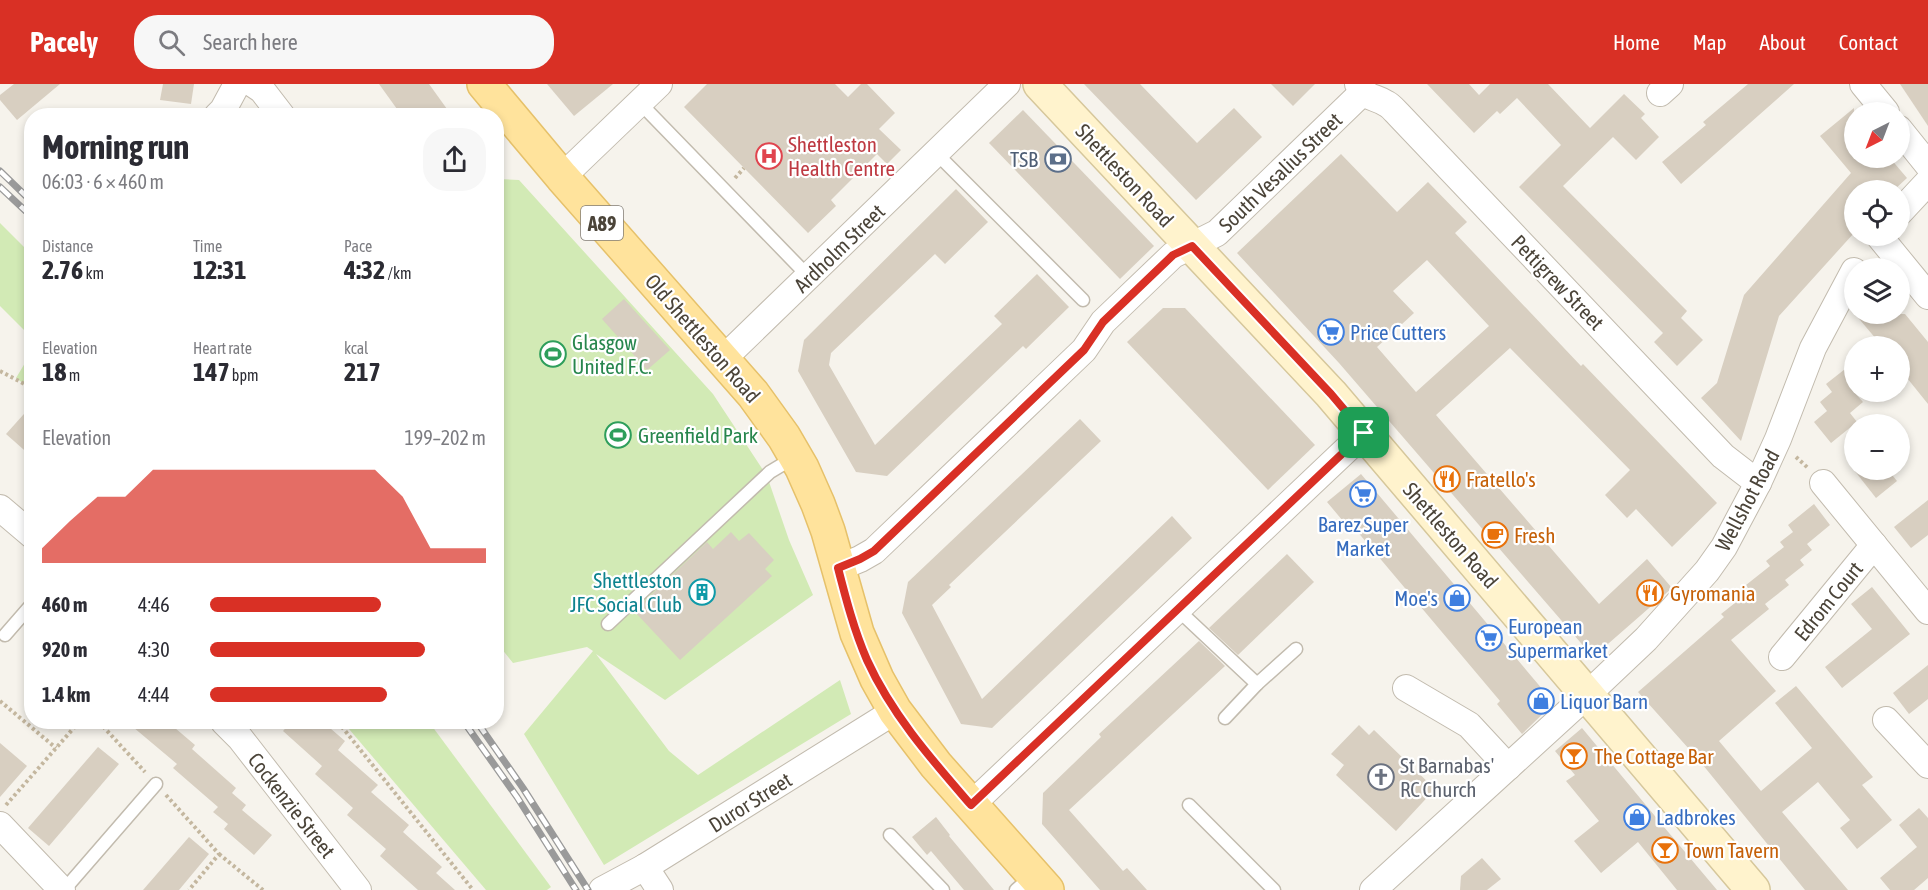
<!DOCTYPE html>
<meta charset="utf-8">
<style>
body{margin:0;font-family:"Asap Condensed",sans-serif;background:#f7f7f7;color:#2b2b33;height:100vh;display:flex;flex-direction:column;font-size:22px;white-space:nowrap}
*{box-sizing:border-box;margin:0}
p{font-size:20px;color:#7c7c81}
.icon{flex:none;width:33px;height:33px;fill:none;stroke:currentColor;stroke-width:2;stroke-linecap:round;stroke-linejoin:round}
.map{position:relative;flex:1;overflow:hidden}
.side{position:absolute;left:24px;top:24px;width:480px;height:621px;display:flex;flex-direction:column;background:#fff;border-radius:24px;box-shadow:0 3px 9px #0003}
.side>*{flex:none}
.needle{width:39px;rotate:222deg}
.controls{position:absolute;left:1844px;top:18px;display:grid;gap:12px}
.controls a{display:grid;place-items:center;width:66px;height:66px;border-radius:50%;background:#fff;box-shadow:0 3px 9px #0003;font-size:30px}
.pin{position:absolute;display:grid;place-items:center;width:51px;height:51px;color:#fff;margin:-26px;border-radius:12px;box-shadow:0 3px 9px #0006}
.round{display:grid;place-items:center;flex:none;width:63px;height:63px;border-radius:24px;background:#f7f7f7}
.summary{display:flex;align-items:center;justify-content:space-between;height:102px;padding:0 18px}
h1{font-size:33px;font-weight:700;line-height:45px}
.metrics{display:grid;grid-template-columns:repeat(3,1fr);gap:9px;height:102px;padding:6px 18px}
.metrics div{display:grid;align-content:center}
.metrics b{font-size:26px;font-weight:700}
.metrics small{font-size:16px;font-weight:400}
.metrics p{font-size:16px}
.chart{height:168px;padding:12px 18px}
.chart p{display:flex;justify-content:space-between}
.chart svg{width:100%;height:108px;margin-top:6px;fill:#d93025;opacity:.7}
ul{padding:0 18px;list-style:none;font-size:20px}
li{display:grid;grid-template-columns:96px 72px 1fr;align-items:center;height:45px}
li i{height:15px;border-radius:8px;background:#d93025}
header{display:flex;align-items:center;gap:36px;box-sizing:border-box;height:84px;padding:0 30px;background:#d93025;color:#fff}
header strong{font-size:28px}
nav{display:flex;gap:33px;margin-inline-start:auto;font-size:21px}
.search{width:420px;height:54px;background:#f7f7f7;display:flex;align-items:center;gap:15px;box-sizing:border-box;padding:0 21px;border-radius:24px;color:#7c7c81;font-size:22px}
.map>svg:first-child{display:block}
.green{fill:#d2eab5}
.building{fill:#d8cfc1;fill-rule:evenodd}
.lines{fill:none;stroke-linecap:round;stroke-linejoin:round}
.lane-casing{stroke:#c2bbae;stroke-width:15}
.street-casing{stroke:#c2bbae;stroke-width:28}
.secondary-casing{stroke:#d6c79b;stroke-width:36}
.primary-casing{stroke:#e6c16a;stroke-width:36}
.path{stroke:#c4b79f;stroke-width:4;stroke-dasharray:3 3;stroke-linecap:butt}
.lane{stroke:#fff;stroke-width:12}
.street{stroke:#fff;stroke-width:26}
.secondary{stroke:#fff3cd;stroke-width:33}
.primary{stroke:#ffe39c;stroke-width:33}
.rail-casing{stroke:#9a9a9a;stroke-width:7}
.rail{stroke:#fff;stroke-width:4.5;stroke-dasharray:14;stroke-linecap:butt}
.route-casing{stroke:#fff;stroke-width:12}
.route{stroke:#d93025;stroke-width:8}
.labels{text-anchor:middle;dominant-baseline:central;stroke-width:4.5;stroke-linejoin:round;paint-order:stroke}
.shield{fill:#fff;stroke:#817c74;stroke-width:1.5}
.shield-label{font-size:20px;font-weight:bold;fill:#4b4439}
.health-label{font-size:21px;fill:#be3a42;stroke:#fff;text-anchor:start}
.service-label{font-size:21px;fill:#4e5e75;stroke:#fff;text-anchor:end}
.street-label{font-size:21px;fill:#4b4439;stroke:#fff}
.shop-label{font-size:21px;fill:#366cbe;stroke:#fff;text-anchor:start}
.leisure-label{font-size:21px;fill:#27864d;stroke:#fff;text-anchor:start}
.food-label{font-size:21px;fill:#c56008;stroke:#fff;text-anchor:start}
.culture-label{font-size:21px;fill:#0d838f;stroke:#fff;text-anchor:end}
.worship-label{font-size:21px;fill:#5b616d;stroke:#fff;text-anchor:start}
</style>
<header>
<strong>Pacely</strong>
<div class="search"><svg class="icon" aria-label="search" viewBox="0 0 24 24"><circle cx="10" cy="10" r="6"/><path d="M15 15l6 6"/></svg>Search here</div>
<nav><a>Home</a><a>Map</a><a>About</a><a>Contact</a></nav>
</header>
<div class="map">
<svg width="1928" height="806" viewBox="0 0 1928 806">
<rect width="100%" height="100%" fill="#f6f3ec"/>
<g class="green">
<polygon points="497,95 519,96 713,310 767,392 789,456 813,511 665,616 596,570 669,667 698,691 840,596 851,630 604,781 524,650 593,567 587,563 513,579 497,559"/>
<polygon points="0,139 31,170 31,253 0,222"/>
<polygon points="31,269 31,305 16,294"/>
<polygon points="343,638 429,638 551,803 547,806 486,806"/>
</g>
<g class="building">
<polygon points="14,0 60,0 17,36 0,16 0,11"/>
<polygon points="163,0 194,0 191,20 160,16"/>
<polygon points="379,0 429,0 452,32 402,32"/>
<polygon points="547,0 613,0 574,32"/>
<polygon points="707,0 835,0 848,13 861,0 867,0 895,29 879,45 901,66 887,80 877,70 831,116 836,122 808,149 684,23"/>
<polygon points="1084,0 1140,0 1197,59 1234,24 1262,53 1196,116"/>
<polygon points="1271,0 1315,0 1293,22"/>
<polygon points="1427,0 1469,0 1479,11 1490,0 1548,0 1590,44 1624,10 1645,30 1641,34 1659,53 1636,76 1613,53 1563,102 1687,227 1681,234 1703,256 1677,282 1654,258 1663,249 1519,103 1561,61 1517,14 1500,30 1497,27 1474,49"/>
<polygon points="1748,0 1794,0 1681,100 1662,78 1706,41 1703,38"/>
<polygon points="1900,0 1928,0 1928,42"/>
<polygon points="1854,24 1854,74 1890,74 1907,94 1894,106 1854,106 1854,149 1779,232 1741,357 1701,314 1717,299 1744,211 1851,89 1820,52"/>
<polygon points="1023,26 1154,162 1120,195 989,59"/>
<path d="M 1341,70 L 1397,128 L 1428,98 L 1467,138 L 1455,149 L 1581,282 L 1583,280 L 1717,419 L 1672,463 L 1636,425 L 1627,434 L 1605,411 L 1630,386 L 1510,264 L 1436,331 L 1599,520 L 1647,475 L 1672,504 L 1593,573 L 1339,279 L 1237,169 ZM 1427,176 L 1489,242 L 1416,308 L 1377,263 L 1414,229 L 1393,207 Z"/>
<polygon points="956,105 988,138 945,180 935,170 831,269 829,281 875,361 1002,240 994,232 1037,190 1069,223 1026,265 1023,262 887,392 856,388 798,287 804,256"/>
<polygon points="624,215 670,266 647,286 602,235"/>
<polygon points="1163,224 1185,224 1315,361 1268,406 1127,258"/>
<polygon points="1855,230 1905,230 1928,258 1928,320 1899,284 1899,262 1882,262"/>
<polygon points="1854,278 1854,308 1863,318 1850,329 1857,338 1831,359 1814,338 1827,327 1820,318 1832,308 1826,300"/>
<polygon points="32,321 32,373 6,350"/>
<polygon points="1080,335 1101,357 949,501 951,503 932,521 982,615 1172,432 1192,454 992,644 961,640 902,529 908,498"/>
<polygon points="1854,386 1888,386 1897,397 1876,414"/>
<polygon points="1361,390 1554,619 1522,650 1497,620 1500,617 1356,446 1353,449 1327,418"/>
<polygon points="1928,416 1928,451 1911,464 1894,443"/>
<polygon points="1814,420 1830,441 1807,460 1812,466 1800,476 1804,481 1785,496 1789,501 1765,520 1769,525 1731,556 1776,607 1719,657 1761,707 1812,664 1775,619 1796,602 1873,693 1862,701 1892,736 1857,765 1840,744 1850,736 1818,698 1782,728 1848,806 1805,806 1698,675 1638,608 1724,533 1721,530 1750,507 1746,501 1770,482 1766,477 1784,463 1780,458 1793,448 1788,441"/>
<polygon points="731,448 739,457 749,449 774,476 765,485 772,492 680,576 634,527 707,458 713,465"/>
<polygon points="1287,470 1314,498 1238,571 1209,544"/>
<polygon points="1872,503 1910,550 1842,604 1825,583 1872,545 1851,520"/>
<polygon points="1199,557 1225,582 1069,726 1123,787 1127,784 1147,806 1100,806 1042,740 1043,709 1101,653 1099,650"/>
<polygon points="1928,581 1928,615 1909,630 1893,609"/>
<polygon points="127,638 168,638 195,661 192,665 236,704 232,709 246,721 242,726 272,751 254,771 224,745 228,740 213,728 218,723 173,684 177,680"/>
<polygon points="291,638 323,638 345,657 338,666 378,701 371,708 409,741 403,748 442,783 436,789 455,806 418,806 380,772 386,765 347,731 353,724 315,690 322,682 283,647"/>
<polygon points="1359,641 1369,651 1374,646 1435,705 1396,747 1336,691 1344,681 1331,670"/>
<polygon points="1582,644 1664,743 1717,806 1677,806 1638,758 1601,789 1574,757 1599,737 1566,697 1575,691 1555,667"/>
<polygon points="0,659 27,682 0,713"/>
<polygon points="98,663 119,680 49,762 28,744"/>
<polygon points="1919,724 1928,734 1928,794 1914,806 1890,806 1880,794 1917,763 1899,741"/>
<polygon points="936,733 950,751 949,752 994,806 964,806 931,767 927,771 912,753"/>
<polygon points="189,753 209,770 179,806 143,806"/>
<polygon points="1482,774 1501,795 1487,806 1460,806 1461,792"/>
</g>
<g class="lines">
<g class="lane-casing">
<g id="lane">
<polyline points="640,19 809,193"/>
<polyline points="936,69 1083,216"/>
<polyline points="1177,525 1257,600 1296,565"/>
<polyline points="608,540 770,388 795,373"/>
<polyline points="5,551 32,520"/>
<polyline points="1225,634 1257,600"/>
<polyline points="1189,721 1274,806"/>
<polyline points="890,751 943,806"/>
<polyline points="64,806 156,700"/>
<polyline points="1016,806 1032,792"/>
</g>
</g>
<g class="street-casing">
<g id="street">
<polyline points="253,0 262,6 282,32"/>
<path d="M 1358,0 C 1369,17 1373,11 1387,20 C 1391,22 1395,27 1398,30 L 1723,372 L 1758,399"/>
<polyline points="1863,0 1886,28"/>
<polyline points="1660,9 1670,0"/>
<polyline points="217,32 223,26 237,0"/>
<polyline points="1899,45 1928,81"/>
<polyline points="562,93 659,0"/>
<polyline points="1899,129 1928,98"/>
<polyline points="1879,152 1928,212"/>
<polyline points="722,276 1007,0"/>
<polyline points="1823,399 1928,527"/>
<polyline points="0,424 32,451"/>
<polyline points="838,484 860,475 874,467 1084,266 1103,238 1173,171 1217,149 1363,8"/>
<polyline points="1782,573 1874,461"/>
<polyline points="1406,604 1469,641 1508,683"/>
<polyline points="1886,636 1928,681"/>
<polyline points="224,638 240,654 358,806"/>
<polyline points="971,721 1364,349"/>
<polyline points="0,741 62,806"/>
<polyline points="645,783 660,806"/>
<polyline points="602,806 645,783 895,627"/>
<polyline points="1373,806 1588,610 1646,555 1707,487 1724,463 1758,399 1778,355 1813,264 1854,187"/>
</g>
</g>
<g class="secondary-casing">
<polyline id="secondary" points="1040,0 1331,310 1753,806"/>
</g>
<g class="primary-casing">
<polyline id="primary" points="484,0 562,93 753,310 784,353 802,384 818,420 828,447 857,549 877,595 895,627 936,681 1047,806"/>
</g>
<g class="path">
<polyline points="735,94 744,84"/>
<polyline points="0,287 32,304"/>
<polyline points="1796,373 1808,384"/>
<polyline points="0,617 56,664"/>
<polyline points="99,638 145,688"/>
<polyline points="338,638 473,806"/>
<polyline points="166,711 219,770 189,806"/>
<polyline points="6,721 79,638"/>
<polyline points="219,770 263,806"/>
</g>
<use href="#lane" class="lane"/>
<use href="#street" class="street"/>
<use href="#secondary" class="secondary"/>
<use href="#primary" class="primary"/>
<g class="rail-casing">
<g id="rail">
<polyline points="0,87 32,118"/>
<polyline points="0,103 32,133"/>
<polyline points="464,638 517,713 576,806"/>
<polyline points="477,638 523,704 588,806"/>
</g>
</g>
<use href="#rail" class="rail"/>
</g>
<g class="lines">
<g class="route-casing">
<path id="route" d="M 1192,162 L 1331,310 L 1364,349 L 971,721 C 932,676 892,631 867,576 C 854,546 846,515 838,484 L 860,475 L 874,467 L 1084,266 L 1103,238 L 1173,171 Z"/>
</g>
<use href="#route" class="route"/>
</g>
<defs>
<g id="hospital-ring" transform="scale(1.35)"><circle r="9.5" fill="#fff" stroke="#e0444e" stroke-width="1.5"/><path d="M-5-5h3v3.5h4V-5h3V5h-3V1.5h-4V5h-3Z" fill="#e0444e"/></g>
<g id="bank-ring" transform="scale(1.35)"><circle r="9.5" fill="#fff" stroke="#5c6f8a" stroke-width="1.5"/><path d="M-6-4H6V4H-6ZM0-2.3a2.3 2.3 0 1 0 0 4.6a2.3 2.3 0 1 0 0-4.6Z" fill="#5c6f8a"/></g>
<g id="supermarket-ring" transform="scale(1.35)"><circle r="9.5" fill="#fff" stroke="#3f7fe0" stroke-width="1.5"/><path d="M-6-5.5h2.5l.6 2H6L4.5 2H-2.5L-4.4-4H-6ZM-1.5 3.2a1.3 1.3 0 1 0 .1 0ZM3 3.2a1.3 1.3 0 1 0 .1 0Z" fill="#3f7fe0"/></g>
<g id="stadium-ring" transform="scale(1.35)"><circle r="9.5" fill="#fff" stroke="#2e9e5b" stroke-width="1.5"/><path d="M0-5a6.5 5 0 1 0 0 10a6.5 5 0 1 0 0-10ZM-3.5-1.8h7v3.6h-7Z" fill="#2e9e5b"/></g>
<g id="restaurant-ring" transform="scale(1.35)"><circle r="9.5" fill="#fff" stroke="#e8710a" stroke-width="1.5"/><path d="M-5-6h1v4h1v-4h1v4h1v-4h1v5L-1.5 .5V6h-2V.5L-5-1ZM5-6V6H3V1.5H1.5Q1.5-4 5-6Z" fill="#e8710a"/></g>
<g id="cafe-ring" transform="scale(1.35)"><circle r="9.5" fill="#fff" stroke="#e8710a" stroke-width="1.5"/><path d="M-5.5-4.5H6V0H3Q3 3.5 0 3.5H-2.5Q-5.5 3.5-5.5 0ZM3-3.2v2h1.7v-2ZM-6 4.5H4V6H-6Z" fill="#e8710a"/></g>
<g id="building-ring" transform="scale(1.35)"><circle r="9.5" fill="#fff" stroke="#0f9aa8" stroke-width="1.5"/><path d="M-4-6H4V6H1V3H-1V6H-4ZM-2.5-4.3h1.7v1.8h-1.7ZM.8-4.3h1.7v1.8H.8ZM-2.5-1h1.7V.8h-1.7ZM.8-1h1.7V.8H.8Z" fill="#0f9aa8"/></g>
<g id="shop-ring" transform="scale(1.35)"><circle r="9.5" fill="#fff" stroke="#3f7fe0" stroke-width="1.5"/><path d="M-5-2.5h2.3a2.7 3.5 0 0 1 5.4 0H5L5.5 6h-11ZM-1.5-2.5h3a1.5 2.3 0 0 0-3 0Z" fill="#3f7fe0"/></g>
<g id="bar-ring" transform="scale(1.35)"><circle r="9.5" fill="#fff" stroke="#e8710a" stroke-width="1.5"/><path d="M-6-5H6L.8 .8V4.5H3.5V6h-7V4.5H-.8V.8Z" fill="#e8710a"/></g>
<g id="church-ring" transform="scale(1.35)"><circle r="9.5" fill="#fff" stroke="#6b7280" stroke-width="1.5"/><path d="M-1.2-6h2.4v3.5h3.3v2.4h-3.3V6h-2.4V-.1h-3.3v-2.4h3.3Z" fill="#6b7280"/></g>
</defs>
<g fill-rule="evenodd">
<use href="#hospital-ring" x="769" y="72"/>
<use href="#bank-ring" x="1058" y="75"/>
<use href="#supermarket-ring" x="1331" y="248"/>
<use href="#stadium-ring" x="553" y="270"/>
<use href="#stadium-ring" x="618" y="351"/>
<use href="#restaurant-ring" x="1447" y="395"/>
<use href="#supermarket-ring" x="1363" y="410"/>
<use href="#cafe-ring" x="1495" y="451"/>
<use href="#building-ring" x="702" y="508"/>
<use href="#restaurant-ring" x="1650" y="509"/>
<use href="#shop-ring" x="1457" y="514"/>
<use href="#supermarket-ring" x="1489" y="554"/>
<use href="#shop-ring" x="1541" y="617"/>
<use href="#bar-ring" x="1574" y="672"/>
<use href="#church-ring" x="1381" y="693"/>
<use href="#shop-ring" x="1637" y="733"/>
<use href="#bar-ring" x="1665" y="766"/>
</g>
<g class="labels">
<rect class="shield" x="581" y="122" width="42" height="34" rx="4.5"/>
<g class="shield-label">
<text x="602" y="139">A89</text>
</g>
<g class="health-label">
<text x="788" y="60">Shettleston<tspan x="788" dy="24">Health Centre</tspan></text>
</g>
<g class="service-label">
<text x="1038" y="75">TSB</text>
</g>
<g class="street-label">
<text transform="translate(1280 88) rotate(-44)">South Vesalius Street</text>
<text transform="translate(1125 91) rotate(47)">Shettleston Road</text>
<text transform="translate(839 164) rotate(-44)">Ardholm Street</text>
<text transform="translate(1558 198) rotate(46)">Pettigrew Street</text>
<text transform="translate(703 254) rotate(49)">Old Shettleston Road</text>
<text transform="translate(1747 416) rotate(-62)">Wellshot Road</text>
<text transform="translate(1451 451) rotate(49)">Shettleston Road</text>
<text transform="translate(1828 517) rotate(-51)">Edrom Court</text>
<text transform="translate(750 718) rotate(-32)">Duror Street</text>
<text transform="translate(292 721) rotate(52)">Cockenzie Street</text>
</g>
<g class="shop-label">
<text x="1350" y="248">Price Cutters</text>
<text x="1363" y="440" text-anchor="middle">Barez Super<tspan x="1363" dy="24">Market</tspan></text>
<text x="1438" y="514" text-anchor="end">Moe's</text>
<text x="1508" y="542">European<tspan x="1508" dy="24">Supermarket</tspan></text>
<text x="1560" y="617">Liquor Barn</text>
<text x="1656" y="733">Ladbrokes</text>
</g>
<g class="leisure-label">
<text x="572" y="258">Glasgow<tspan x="572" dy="24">United F.C.</tspan></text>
<text x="638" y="351">Greenfield Park</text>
</g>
<g class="food-label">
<text x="1466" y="395">Fratello's</text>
<text x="1514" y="451">Fresh</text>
<text x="1670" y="509">Gyromania</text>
<text x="1594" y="672">The Cottage Bar</text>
<text x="1684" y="766">Town Tavern</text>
</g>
<g class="culture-label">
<text x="682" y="496">Shettleston<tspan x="682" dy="24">JFC Social Club</tspan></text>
</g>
<g class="worship-label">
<text x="1400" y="681">St Barnabas'<tspan x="1400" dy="24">RC Church</tspan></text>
</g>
</g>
</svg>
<div class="controls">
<a><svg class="needle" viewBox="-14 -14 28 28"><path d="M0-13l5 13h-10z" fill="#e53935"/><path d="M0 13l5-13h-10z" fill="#7c7c81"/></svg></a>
<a><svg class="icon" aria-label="locate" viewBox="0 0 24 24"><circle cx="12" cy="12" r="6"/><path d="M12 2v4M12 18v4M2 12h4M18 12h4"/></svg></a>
<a><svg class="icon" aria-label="layers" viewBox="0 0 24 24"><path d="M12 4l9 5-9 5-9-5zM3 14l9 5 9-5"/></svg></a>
<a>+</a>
<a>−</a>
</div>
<div class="pin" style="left:1364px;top:349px;background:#1e9e55"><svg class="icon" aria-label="arrive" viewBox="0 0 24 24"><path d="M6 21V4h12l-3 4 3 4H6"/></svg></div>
<section class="side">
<div class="summary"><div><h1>Morning run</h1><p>06:03 · 6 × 460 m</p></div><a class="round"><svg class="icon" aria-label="share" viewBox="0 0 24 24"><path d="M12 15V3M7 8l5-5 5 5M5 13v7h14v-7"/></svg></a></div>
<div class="metrics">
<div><p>Distance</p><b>2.76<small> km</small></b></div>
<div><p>Time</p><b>12:31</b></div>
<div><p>Pace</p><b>4:32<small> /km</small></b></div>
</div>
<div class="metrics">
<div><p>Elevation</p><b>18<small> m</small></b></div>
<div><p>Heart rate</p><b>147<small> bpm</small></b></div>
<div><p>kcal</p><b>217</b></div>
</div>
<div class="chart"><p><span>Elevation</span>199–202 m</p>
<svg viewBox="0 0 160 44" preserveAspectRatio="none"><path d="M0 44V38L10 27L20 17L30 17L40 6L50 6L60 6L70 6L80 6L90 6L100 6L110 6L120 6L130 17L140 38L150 38L160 38V44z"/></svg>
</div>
<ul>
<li><b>460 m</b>4:46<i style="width:62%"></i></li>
<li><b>920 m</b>4:30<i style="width:78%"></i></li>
<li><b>1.4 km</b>4:44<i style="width:64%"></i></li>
</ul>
</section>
</div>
